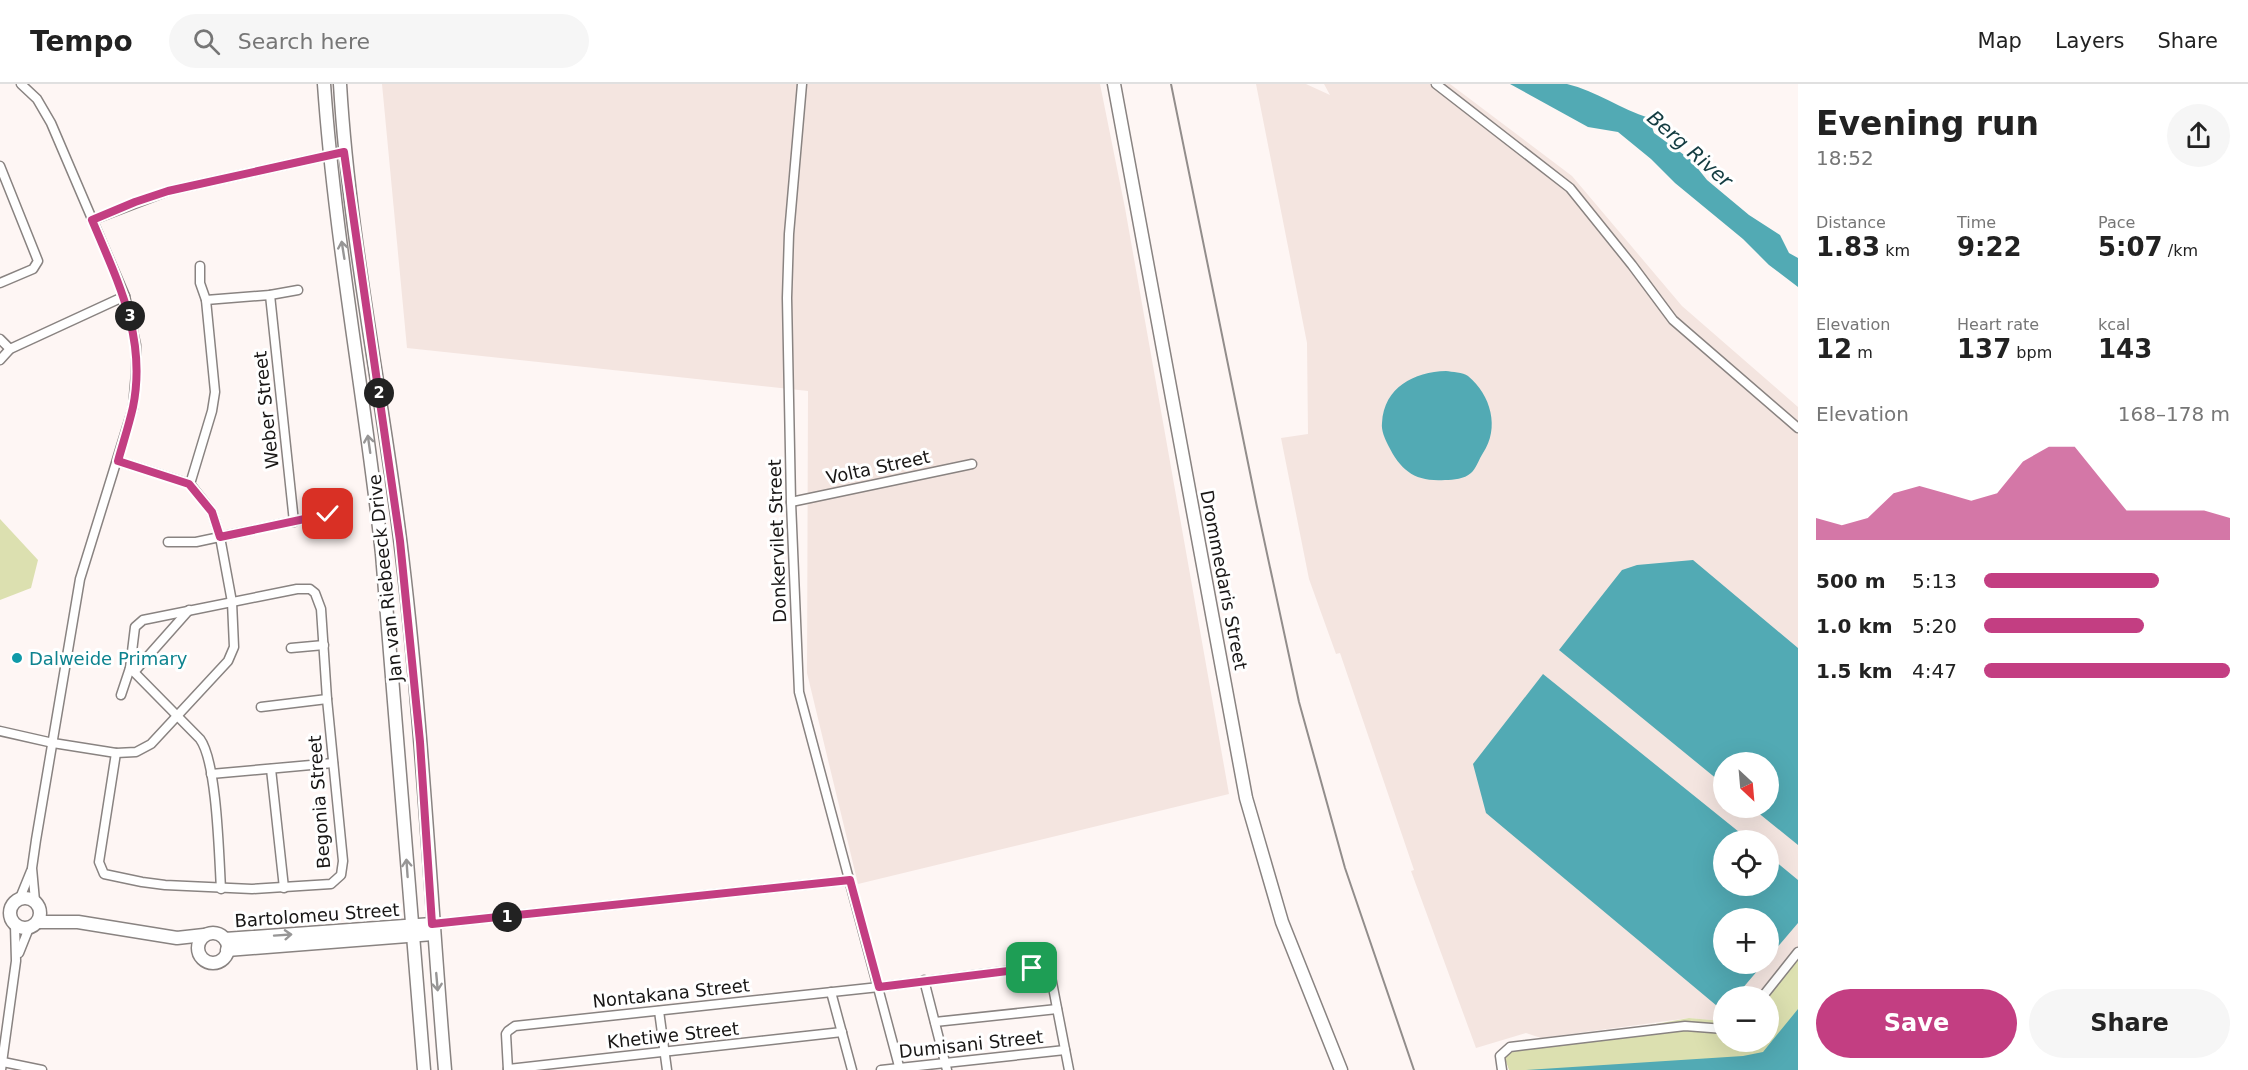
<!DOCTYPE html>
<meta charset="utf-8">
<style>
body{margin:0;font-family:"DejaVu Sans",sans-serif;background:#f6f6f6;color:#222;height:100vh;display:flex;flex-direction:column;font-size:22px;white-space:nowrap}
*{box-sizing:border-box;margin:0}
p{font-size:20px;color:#767676}
.icon{flex:none;width:33px;height:33px;fill:none;stroke:currentColor;stroke-width:2;stroke-linecap:round;stroke-linejoin:round}
.map{position:relative;flex:1;overflow:hidden}
.sheet{display:flex;flex-direction:column;background:#fff;width:450px}
.sheet>*{flex:none}
.needle{width:39px;rotate:154deg}
.fabs{position:absolute;left:1713px;top:668px;display:grid;gap:12px}
.fabs a{display:grid;place-items:center;width:66px;height:66px;border-radius:50%;background:#fff;box-shadow:0 6px 24px #0002;font-size:30px}
.pin{position:absolute;display:grid;place-items:center;width:51px;height:51px;color:#fff;margin:-26px;border-radius:12px;box-shadow:0 3px 9px #0006}
.km{position:absolute;width:30px;height:30px;margin:-15px;border-radius:50%;background:#222;color:#fff;font-size:16px;line-height:30px;text-align:center}
.round{display:grid;place-items:center;flex:none;width:63px;height:63px;border-radius:32px;background:#f6f6f6}
.overview{display:flex;align-items:center;justify-content:space-between;height:102px;padding:0 18px}
h1{font-size:33px;font-weight:800;line-height:45px}
.figures{display:grid;grid-template-columns:repeat(3,1fr);gap:9px;height:102px;padding:6px 18px}
.figures div{display:grid;align-content:center}
.figures b{font-size:26px;font-weight:800}
.figures small{font-size:16px;font-weight:400}
.figures p{font-size:16px}
.chart{height:168px;padding:12px 18px}
.chart p{display:flex;justify-content:space-between}
.chart svg{width:100%;height:108px;margin-top:6px;fill:#c33e82;opacity:.7}
.primary-button{display:flex;gap:12px;margin-top:auto;padding:12px 18px}
.primary-button a{flex:1;height:69px;border-radius:36px;background:#c33e82;color:#fff;font-size:24px;font-weight:800;line-height:69px;text-align:center}
.primary-button a+a{background:#f6f6f6;color:#222}
ul{padding:0 18px;list-style:none;font-size:20px}
li{display:grid;grid-template-columns:96px 72px 1fr;align-items:center;height:45px}
li i{height:15px;border-radius:8px;background:#c33e82}
header{display:flex;align-items:center;gap:36px;box-sizing:border-box;height:84px;padding:0 30px;background:#fff;border-bottom:2px solid #e0e0e0}
header strong{font-size:28px}
nav{display:flex;gap:33px;margin-inline-start:auto;font-size:21px}
.search{width:420px;height:54px;background:#f6f6f6;display:flex;align-items:center;gap:15px;box-sizing:border-box;padding:0 21px;border-radius:33px;color:#767676;font-size:22px}
main{display:flex;flex:1;min-height:0}
.map>svg:first-child{display:block}
.built{fill:#f4e5e0;fill-rule:evenodd}
.green{fill:#dce0b0}
.water{fill:#52aab4}
.lines{fill:none;stroke-linecap:round;stroke-linejoin:round}
.street-casing{stroke:#898381;stroke-width:11}
.secondary-casing{stroke:#898381;stroke-width:15}
.street{stroke:#fff;stroke-width:8}
.secondary{stroke:#fff;stroke-width:12}
.rail{stroke:#928d8b;stroke-width:2}
.oneway{stroke:#979696}
.route-casing{stroke:#fff;stroke-width:12}
.route{stroke:#c33e82;stroke-width:8}
.culture-dot{fill:#0f9aa8;stroke:#fff;stroke-width:2}
.labels{text-anchor:middle;dominant-baseline:central;stroke-width:6;stroke-linejoin:round;paint-order:stroke}
.street-label{font-size:18px;fill:#181615;stroke:#fff}
.culture-label{font-size:18px;fill:#0d838f;stroke:#fff;text-anchor:start}
.water-label{font-size:20px;font-style:italic;fill:#133c41;stroke:#fff}
</style>
<header>
<strong>Tempo</strong>
<div class="search"><svg class="icon" aria-label="search" viewBox="0 0 24 24"><circle cx="10" cy="10" r="6"/><path d="M15 15l6 6"/></svg>Search here</div>
<nav><a>Map</a><a>Layers</a><a>Share</a></nav>
</header>
<main>
<div class="map">
<svg width="1798" height="986" viewBox="0 0 1798 986">
<rect width="100%" height="100%" fill="#fef6f4"/>
<g class="built">
<polygon points="382,0 1100,0 1125,124 1229,710 858,800 807,589 808,307 407,264"/>
<path d="M 1256,0 L 1306,0 L 1330,11 L 1324,0 L 1450,0 L 1572,92 L 1682,222 L 1798,323 L 1798,862 L 1757,912 L 1724,912 L 1723,937 L 1689,934 L 1541,954 L 1526,949 L 1476,964 L 1411,787 L 1414,786 L 1340,569 L 1336,570 L 1309,495 L 1281,354 L 1308,350 L 1307,259 ZM 1724,678 L 1768,678 L 1768,723 L 1724,723 ZM 1724,756 L 1768,756 L 1768,801 L 1724,801 ZM 1724,834 L 1768,834 L 1768,879 L 1724,879 Z"/>
</g>
<g class="green">
<polygon points="0,435 38,476 31,504 0,516"/>
<polygon points="1798,863 1798,986 1509,986 1504,972 1511,966 1689,934 1723,937 1724,957 1768,957 1768,912 1758,912"/>
</g>
<g class="water">
<path d="M 1510,0 C 1527,0 1551,0 1567,0 C 1596,7 1621,25 1649,34 L 1654,49 L 1691,76 L 1707,96 L 1749,131 L 1780,151 L 1789,169 L 1798,174 L 1798,203 L 1769,181 L 1743,155 L 1675,99 L 1651,75 L 1618,48 L 1588,43 Z"/>
<path d="M 1446,287 C 1452,288 1463,288 1468,292 C 1491,311 1500,344 1483,369 C 1479,375 1476,385 1471,389 C 1464,395 1454,396 1445,396 C 1415,398 1401,387 1388,361 C 1385,355 1381,346 1382,339 C 1384,303 1414,288 1446,287 Z"/>
<polygon points="1693,476 1798,564 1798,761 1751,723 1768,723 1768,678 1724,678 1723,700 1559,566 1622,486 1637,481"/>
<polygon points="1543,590 1749,756 1724,756 1724,801 1768,801 1769,772 1798,796 1798,839 1769,873 1768,834 1724,834 1724,879 1764,879 1736,912 1724,912 1723,927 1486,729 1473,680"/>
<polygon points="1798,925 1798,986 1526,986 1743,972 1763,968"/>
</g>
<g class="lines">
<g class="street-casing">
<g id="street">
<polyline points="21,0 37,15 51,39 125,212 136,261 136,289 133,324 80,495 36,756 32,784 35,817"/>
<polyline points="802,0 789,150 787,214 791,418 799,608 900,986"/>
<polyline points="1436,0 1570,104 1632,181 1673,236 1798,344"/>
<polyline points="0,82 38,177 33,185 0,199"/>
<polyline points="92,136 168,107 344,68"/>
<polyline points="270,211 294,438"/>
<polyline points="206,216 270,211 298,206"/>
<polyline points="0,255 10,265"/>
<polyline points="0,276 10,265 125,212"/>
<polyline points="190,400 212,327 215,308 206,216 200,199 200,182"/>
<polyline points="791,418 972,380"/>
<polyline points="168,458 196,458 328,430"/>
<polyline points="291,564 324,561"/>
<path d="M 130,584 L 200,655 C 217,678 219,772 221,805"/>
<polyline points="134,588 189,526"/>
<polyline points="261,623 327,615"/>
<polyline points="0,647 53,659 116,669 136,668 151,660 228,577 234,563 232,518 220,453 212,428 190,400 118,377"/>
<polyline points="116,669 99,778 104,790 142,798 165,801 252,805 331,800 341,791 343,777 327,615 321,525 315,509 310,505 297,505 143,536 135,543 130,584 121,611"/>
<polyline points="271,685 284,804"/>
<polyline points="211,690 333,679"/>
<polyline points="20,814 31,787"/>
<polyline points="432,840 850,796"/>
<polyline points="19,869 29,844"/>
<polyline points="924,896 947,986"/>
<polyline points="831,908 852,986"/>
<polyline points="1763,912 1798,868"/>
<polyline points="659,927 667,986"/>
<polyline points="935,938 1057,925"/>
<polyline points="3,978 42,986"/>
<polyline points="508,985 842,948"/>
<polyline points="1,986 16,877 15,841"/>
<polyline points="508,986 506,950 508,947 515,942 879,903 1038,883 1047,885 1051,893 1069,986"/>
<polyline points="881,986 1065,966"/>
<polyline points="1502,986 1500,972 1510,963 1685,942 1724,945"/>
</g>
</g>
<g class="secondary-casing">
<g id="secondary">
<path d="M 324,0 C 335,157 365,313 382,470 L 424,986"/>
<path d="M 340,0 C 349,153 381,303 400,455 C 422,631 430,809 445,986"/>
<polyline points="1114,0 1246,714 1282,838 1341,986"/>
<circle cx="25" cy="829" r="15"/>
<polyline points="38,838 78,838 177,854 204,851"/>
<circle cx="213" cy="864" r="15"/>
<polyline points="225,855 432,840"/>
<polyline points="227,866 433,850"/>
</g>
</g>
<use href="#street" class="street"/>
<use href="#secondary" class="secondary"/>
<polyline class="rail" points="1171,0 1257,423 1299,618 1345,784 1414,986"/>
</g>
<defs><path id="oneway-shaft" d="M-6 0H5M1.5-3L5.5 0L1.5 3" fill="none" stroke-width="1.6" stroke-linecap="round" stroke-linejoin="round" transform="scale(1.5)"/></defs>
<g class="oneway">
<use href="#oneway-shaft" transform="translate(343 166) rotate(-99)"/>
<use href="#oneway-shaft" transform="translate(369 360) rotate(-98)"/>
<use href="#oneway-shaft" transform="translate(407 784) rotate(-94)"/>
<use href="#oneway-shaft" transform="translate(283 851) rotate(-4)"/>
<use href="#oneway-shaft" transform="translate(437 898) rotate(85)"/>
</g>
<g class="lines">
<g class="route-casing">
<path id="route" d="M 328,430 L 220,453 L 212,428 L 189,400 L 118,377 C 123,359 129,341 133,323 C 147,254 118,198 92,136 L 135,118 L 168,107 L 344,68 L 400,457 L 420,658 L 432,840 L 850,796 L 879,903 L 1032,884"/>
</g>
<use href="#route" class="route"/>
</g>
<circle class="culture-dot" cx="17" cy="574" r="6"/>
<g class="labels">
<g class="street-label">
<text transform="translate(266 326) rotate(-96)">Weber Street</text>
<text transform="translate(878 383) rotate(-12)">Volta Street</text>
<text transform="translate(777 457) rotate(-92)">Donkervilet Street</text>
<text transform="translate(385 494) rotate(-96)">Jan van Riebeeck Drive</text>
<text transform="translate(1224 496) rotate(79)">Drommedaris Street</text>
<text transform="translate(319 718) rotate(-94)">Begonia Street</text>
<text transform="translate(317 831) rotate(-4)">Bartolomeu Street</text>
<text transform="translate(671 909) rotate(-6)">Nontakana Street</text>
<text transform="translate(673 951) rotate(-6)">Khetiwe Street</text>
<text transform="translate(971 960) rotate(-6)">Dumisani Street</text>
</g>
<g class="culture-label">
<text x="29" y="574">Dalweide Primary</text>
</g>
<g class="water-label">
<text transform="translate(1690 65) rotate(41)">Berg River</text>
</g>
</g>
</svg>
<div class="fabs">
<a><svg class="needle" viewBox="-14 -14 28 28"><path d="M0-13l5 13h-10z" fill="#e53935"/><path d="M0 13l5-13h-10z" fill="#767676"/></svg></a>
<a><svg class="icon" aria-label="locate" viewBox="0 0 24 24"><circle cx="12" cy="12" r="6"/><path d="M12 2v4M12 18v4M2 12h4M18 12h4"/></svg></a>
<a>+</a>
<a>−</a>
</div>
<div class="pin" style="left:1032px;top:884px;background:#1e9e55"><svg class="icon" aria-label="arrive" viewBox="0 0 24 24"><path d="M6 21V4h12l-3 4 3 4H6"/></svg></div>
<div class="pin" style="left:328px;top:430px;background:#d93025"><svg class="icon" aria-label="check" viewBox="0 0 24 24"><path d="M5 12l5 5 9-10"/></svg></div>
<b class="km" style="left:507px;top:833px">1</b>
<b class="km" style="left:379px;top:309px">2</b>
<b class="km" style="left:130px;top:232px">3</b>
</div>
<section class="sheet">
<div class="overview"><div><h1>Evening run</h1><p>18:52</p></div><a class="round"><svg class="icon" aria-label="share" viewBox="0 0 24 24"><path d="M12 15V3M7 8l5-5 5 5M5 13v7h14v-7"/></svg></a></div>
<div class="figures">
<div><p>Distance</p><b>1.83<small> km</small></b></div>
<div><p>Time</p><b>9:22</b></div>
<div><p>Pace</p><b>5:07<small> /km</small></b></div>
</div>
<div class="figures">
<div><p>Elevation</p><b>12<small> m</small></b></div>
<div><p>Heart rate</p><b>137<small> bpm</small></b></div>
<div><p>kcal</p><b>143</b></div>
</div>
<div class="chart"><p><span>Elevation</span>168–178 m</p>
<svg viewBox="0 0 160 44" preserveAspectRatio="none"><path d="M0 44V35L10 38L20 35L30 25L40 22L50 25L60 28L70 25L80 12L90 6L100 6L110 19L120 32L130 32L140 32L150 32L160 35V44z"/></svg>
</div>
<ul>
<li><b>500 m</b>5:13<i style="width:71%"></i></li>
<li><b>1.0 km</b>5:20<i style="width:65%"></i></li>
<li><b>1.5 km</b>4:47<i style="width:100%"></i></li>
</ul>
<div class="primary-button"><a>Save</a><a>Share</a></div>
</section>
</main>
